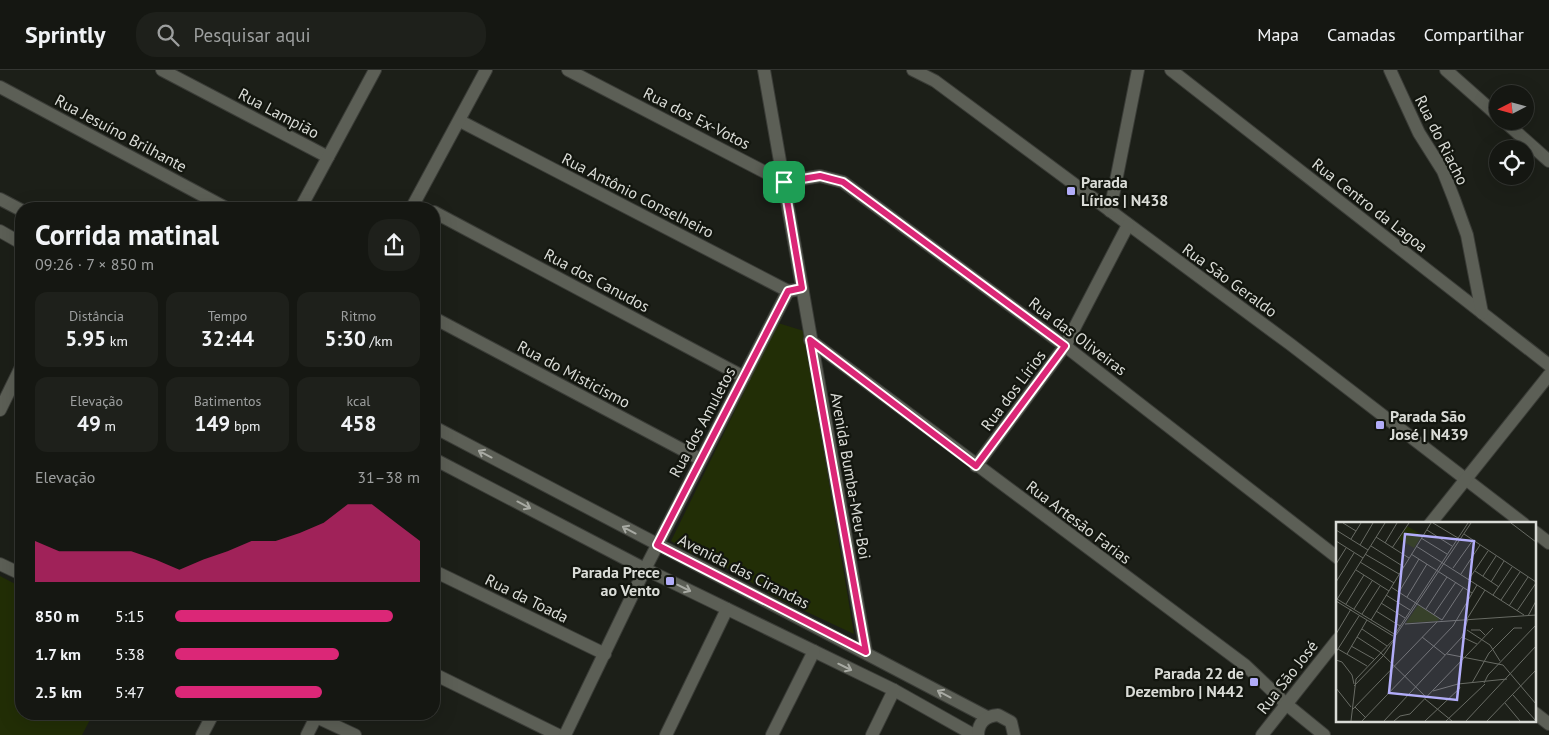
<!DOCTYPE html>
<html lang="pt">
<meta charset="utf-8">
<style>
body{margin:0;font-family:"PT Sans",sans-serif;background:#1e201b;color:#f1f3f6;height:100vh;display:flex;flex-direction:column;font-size:19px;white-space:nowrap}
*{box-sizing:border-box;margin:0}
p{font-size:16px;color:#9d9f9f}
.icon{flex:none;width:28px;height:28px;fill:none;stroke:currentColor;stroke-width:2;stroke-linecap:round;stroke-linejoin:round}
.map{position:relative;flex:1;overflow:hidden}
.side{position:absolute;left:15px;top:132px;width:425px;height:518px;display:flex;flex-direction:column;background:#151712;border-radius:20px;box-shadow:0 5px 20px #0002,0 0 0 1px #343632}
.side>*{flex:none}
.needle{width:32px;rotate:264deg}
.controls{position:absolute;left:1489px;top:15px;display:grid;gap:10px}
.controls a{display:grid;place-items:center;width:45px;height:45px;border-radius:50%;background:#151712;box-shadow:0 5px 20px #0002,0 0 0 1px #343632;font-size:25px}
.pin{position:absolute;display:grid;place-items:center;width:42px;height:42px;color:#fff;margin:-21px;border-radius:10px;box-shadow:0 2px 8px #0006}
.round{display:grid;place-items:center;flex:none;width:52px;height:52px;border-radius:20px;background:#1e201b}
.head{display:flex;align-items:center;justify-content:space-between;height:85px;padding:0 20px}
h1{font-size:28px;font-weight:700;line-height:38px}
.metrics{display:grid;grid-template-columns:repeat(3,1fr);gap:8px;height:85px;padding:5px 20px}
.metrics div{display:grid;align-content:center;border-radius:12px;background:#1e201b;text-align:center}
.metrics b{font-size:21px;font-weight:700}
.metrics small{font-size:14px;font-weight:400}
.metrics p{font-size:14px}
.chart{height:140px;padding:10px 20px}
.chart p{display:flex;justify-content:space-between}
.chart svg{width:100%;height:90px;margin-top:5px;fill:#db2777;opacity:.7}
ul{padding:0 20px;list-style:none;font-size:16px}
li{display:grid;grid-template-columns:80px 60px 1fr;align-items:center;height:38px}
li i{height:12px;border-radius:6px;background:#db2777}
header{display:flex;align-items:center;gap:30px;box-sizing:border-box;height:70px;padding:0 25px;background:#151712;border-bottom:1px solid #343632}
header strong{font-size:24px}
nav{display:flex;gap:28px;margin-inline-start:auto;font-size:18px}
.search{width:350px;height:45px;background:#1e201b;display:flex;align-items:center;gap:12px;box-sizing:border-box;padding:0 18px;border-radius:20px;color:#9d9f9f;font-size:19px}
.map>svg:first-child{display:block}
.green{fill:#222e06}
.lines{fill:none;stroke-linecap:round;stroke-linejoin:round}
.minor-casing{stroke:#3a3c37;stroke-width:14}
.minor{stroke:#5c5f56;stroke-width:12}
.oneway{stroke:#a8aaa3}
.route-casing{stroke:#fff;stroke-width:10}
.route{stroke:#db2777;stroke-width:6}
.poi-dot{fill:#b2adf9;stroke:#13160f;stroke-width:2}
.labels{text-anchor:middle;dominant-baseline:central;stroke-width:4.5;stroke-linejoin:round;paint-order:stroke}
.street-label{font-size:16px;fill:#dadcd7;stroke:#13160f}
.poi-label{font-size:16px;font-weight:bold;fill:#dadcd7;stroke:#13160f;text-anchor:start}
.inset-road{fill:none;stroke:#686b64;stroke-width:1}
.view{fill:#b2adf9;fill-opacity:0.15;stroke:#b2adf9;stroke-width:2.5}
.inset-edge{fill:none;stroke:#dadcd7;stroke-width:2.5}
</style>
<header>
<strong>Sprintly</strong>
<div class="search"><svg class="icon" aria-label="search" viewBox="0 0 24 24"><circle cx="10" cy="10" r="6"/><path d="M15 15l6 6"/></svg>Pesquisar aqui</div>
<nav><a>Mapa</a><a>Camadas</a><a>Compartilhar</a></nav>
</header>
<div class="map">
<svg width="1549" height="665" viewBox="0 0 1549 665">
<rect width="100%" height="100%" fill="#1c1f18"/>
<g class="green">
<polygon points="778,253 804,261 854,564 777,528 731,500 698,487 671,471"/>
<polygon points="0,506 21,517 21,644 93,644 82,665 0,665"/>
</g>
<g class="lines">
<g class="minor-casing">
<g id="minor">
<polyline points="162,0 328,87"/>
<polyline points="568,0 784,112 820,106 843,112 1065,276 1338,488"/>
<polyline points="764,0 866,582"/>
<polyline points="913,0 935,11 1290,274 1524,454"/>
<polyline points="1171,0 1549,295"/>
<polyline points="1390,0 1419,63 1443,101 1454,129 1467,165 1482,243"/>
<polyline points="1446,0 1498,46"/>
<polyline points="0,17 228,139"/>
<polyline points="460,51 788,221 795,220"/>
<polyline points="1504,51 1549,91"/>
<polyline points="0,129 21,140"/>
<polyline points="300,139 375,0"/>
<polyline points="411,139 486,0"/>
<polyline points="1110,141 1138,0"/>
<polyline points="434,142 744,307"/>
<polyline points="0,161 21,173"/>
<polyline points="434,248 700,389"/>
<polyline points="810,270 1245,595 1286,634 1324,665"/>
<polyline points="0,340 21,297"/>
<polyline points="434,357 987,647"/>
<polyline points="434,389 645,499 894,620 974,665"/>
<polyline points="976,396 1065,276 1128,155"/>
<polyline points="1430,454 1549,305"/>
<polyline points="1535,462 1549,473"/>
<polyline points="0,494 21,504"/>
<polyline points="434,501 605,584"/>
<polyline points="434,604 558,665"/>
<polyline points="1535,643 1549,654"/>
<polyline points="310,644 355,665"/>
<polyline points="202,665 213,644"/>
<polyline points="307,665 316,647"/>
<polyline points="565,665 645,499 788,221"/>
<polyline points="666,665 727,539"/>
<polyline points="772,665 814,581"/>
<polyline points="872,665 894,620"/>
<path d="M 978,665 C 978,652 986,646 998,645 L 1011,652 L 1014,665"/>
<polyline points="1262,665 1338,569"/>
</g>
</g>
<use href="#minor" class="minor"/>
</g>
<defs><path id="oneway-shaft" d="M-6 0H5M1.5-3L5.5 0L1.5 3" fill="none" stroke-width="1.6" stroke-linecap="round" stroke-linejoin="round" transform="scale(1.25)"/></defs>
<g class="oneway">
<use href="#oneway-shaft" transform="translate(485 384) rotate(-152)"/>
<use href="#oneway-shaft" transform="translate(524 435) rotate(28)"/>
<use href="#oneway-shaft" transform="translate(629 460) rotate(-152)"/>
<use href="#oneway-shaft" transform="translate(684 518) rotate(26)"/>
<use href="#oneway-shaft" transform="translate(845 597) rotate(26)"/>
<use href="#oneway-shaft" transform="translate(944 624) rotate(-152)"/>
</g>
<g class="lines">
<g class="route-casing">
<polygon id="route" points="820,106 843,112 1065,276 976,396 810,270 866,582 657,475 788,221 802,218 784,112"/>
</g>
<use href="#route" class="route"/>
</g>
<g class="poi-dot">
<rect x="1066" y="116" width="10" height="10" rx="2.5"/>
<rect x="1375" y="350" width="10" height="10" rx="2.5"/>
<rect x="665" y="506" width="10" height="10" rx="2.5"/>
<rect x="1249" y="607" width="10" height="10" rx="2.5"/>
</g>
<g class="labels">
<g class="street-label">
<text transform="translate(279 43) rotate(28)">Rua Lampião</text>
<text transform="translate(697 48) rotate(27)">Rua dos Ex-Votos</text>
<text transform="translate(121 63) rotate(28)">Rua Jesuíno Brilhante</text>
<text transform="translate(1442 70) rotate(63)">Rua do Riacho</text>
<text transform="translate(638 125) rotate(27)">Rua Antônio Conselheiro</text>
<text transform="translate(1370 135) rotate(38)">Rua Centro da Lagoa</text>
<text transform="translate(597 210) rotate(28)">Rua dos Canudos</text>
<text transform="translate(1230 210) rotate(36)">Rua São Geraldo</text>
<text transform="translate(1078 266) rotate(37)">Rua das Oliveiras</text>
<text transform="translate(574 304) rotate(28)">Rua do Misticismo</text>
<text transform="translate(1013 320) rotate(-53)">Rua dos Lírios</text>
<text transform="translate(702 352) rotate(-62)">Rua dos Amuletos</text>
<text transform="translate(851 406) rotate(80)">Avenida Bumba-Meu-Boi</text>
<text transform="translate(1079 452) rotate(37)">Rua Artesão Farias</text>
<text transform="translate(744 501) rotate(27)">Avenida das Cirandas</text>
<text transform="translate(527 528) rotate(26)">Rua da Toada</text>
<text transform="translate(1287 607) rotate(-52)">Rua São José</text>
</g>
<g class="poi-label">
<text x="1081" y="112">Parada<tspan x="1081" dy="18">Lírios | N438</tspan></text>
<text x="1390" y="346">Parada São<tspan x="1390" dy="18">José | N439</tspan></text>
<text x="660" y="502" text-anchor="end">Parada Prece<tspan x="660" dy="18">ao Vento</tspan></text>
<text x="1244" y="603" text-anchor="end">Parada 22 de<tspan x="1244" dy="18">Dezembro | N442</tspan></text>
</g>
</g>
<g transform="translate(1336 452)">
<rect width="200" height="200" fill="#1c1f18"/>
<path d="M 71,4 L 86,13 L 78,26 L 63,17 ZM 82,83 L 103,96 L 102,99 L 70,101 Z" fill="#222e06"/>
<path class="inset-road" d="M 7,1 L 20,9M 97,1 L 122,16M 175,1 L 200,20M 0,8 L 32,28M 91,8 L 116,24M 128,12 L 200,60M 40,15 L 73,36M 85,16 L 111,32M 15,17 L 25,1M 0,19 L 27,36M 49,21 L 61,1M 24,23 L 37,1M 35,24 L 68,45M 80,24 L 188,93M 56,26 L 73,1M 29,32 L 63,52M 75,32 L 136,71M 24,40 L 58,61M 0,42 L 10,26M 117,46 L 137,18M 20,48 L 53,69M 139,49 L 163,65M 125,52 L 144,23M 147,54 L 160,34M 133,57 L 152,29M 0,60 L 18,31M 155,60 L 168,39M 55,65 L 106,98M 63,70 L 83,37M 50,73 L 74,88M 157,73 L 176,45M 71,75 L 91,42M 1,77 L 58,112M 165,78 L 184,50M 0,79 L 49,1M 0,79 L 57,114M 45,81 L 69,96M 10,82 L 28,53M 173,84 L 192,55M 18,87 L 36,59M 90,87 L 111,55M 40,89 L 64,104M 181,89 L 200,61M 26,92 L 44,64M 98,92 L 120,60M 192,94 L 200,79M 131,97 L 149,68M 35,98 L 95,1M 106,98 L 127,66M 69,102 L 200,93M 26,107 L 51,124M 131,108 L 154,123 L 164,139M 135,108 L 144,108 L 149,113M 0,112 L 15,87M 59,112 L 132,1M 60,113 L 135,1M 21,115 L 44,130 L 90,175M 86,115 L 109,133M 126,115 L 141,122M 15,124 L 38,137M 2,127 L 31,144M 0,130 L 23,94M 11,132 L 31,98M 111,132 L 167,143 L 200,182M 0,138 L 6,140 L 16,153 L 18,162M 136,161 L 153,131 L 178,106 L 186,106M 148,161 L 152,153 L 200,103M 18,164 L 47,134 L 58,118M 0,166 L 15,185M 97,169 L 122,162 L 171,157M 177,173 L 200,199M 89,177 L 116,199M 169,181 L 184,199M 19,185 L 30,196M 16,188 L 101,100M 74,192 L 157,106M 15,199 L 20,157 L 59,116M 26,199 L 117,104 L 141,63M 48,199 L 126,115 L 132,97M 58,199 L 64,194 L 74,192M 89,199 L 124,166 L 122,162M 110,199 L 149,162M 130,199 L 200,124M 151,199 L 200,148"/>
<path class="view" d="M 69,12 L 138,19 L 121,178 L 53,171 Z"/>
<rect width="200" height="200" class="inset-edge"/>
</g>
</svg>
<div class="controls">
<a><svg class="needle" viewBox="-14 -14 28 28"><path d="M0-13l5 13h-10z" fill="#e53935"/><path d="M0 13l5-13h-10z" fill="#9d9f9f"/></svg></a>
<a><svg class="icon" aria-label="locate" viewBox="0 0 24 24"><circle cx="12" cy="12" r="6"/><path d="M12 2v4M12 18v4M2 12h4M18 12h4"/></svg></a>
</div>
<div class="pin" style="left:784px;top:112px;background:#1e9e55"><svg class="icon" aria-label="arrive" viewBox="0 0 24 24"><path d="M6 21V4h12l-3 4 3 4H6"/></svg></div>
<section class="side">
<div class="head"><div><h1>Corrida matinal</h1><p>09:26 · 7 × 850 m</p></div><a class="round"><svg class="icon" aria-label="share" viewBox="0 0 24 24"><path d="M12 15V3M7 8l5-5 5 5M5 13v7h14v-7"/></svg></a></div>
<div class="metrics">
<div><p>Distância</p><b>5.95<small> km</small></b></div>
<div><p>Tempo</p><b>32:44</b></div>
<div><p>Ritmo</p><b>5:30<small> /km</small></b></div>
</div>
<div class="metrics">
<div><p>Elevação</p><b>49<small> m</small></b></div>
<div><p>Batimentos</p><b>149<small> bpm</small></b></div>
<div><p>kcal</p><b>458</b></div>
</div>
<div class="chart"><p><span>Elevação</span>31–38 m</p>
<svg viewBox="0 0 160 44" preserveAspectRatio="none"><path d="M0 44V24L10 29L20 29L30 29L40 29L50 33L60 38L70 33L80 29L90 24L100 24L110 20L120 15L130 6L140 6L150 15L160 24V44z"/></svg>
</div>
<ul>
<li><b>850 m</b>5:15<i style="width:89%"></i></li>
<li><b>1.7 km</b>5:38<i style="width:67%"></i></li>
<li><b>2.5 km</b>5:47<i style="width:60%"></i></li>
</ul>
</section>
</div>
